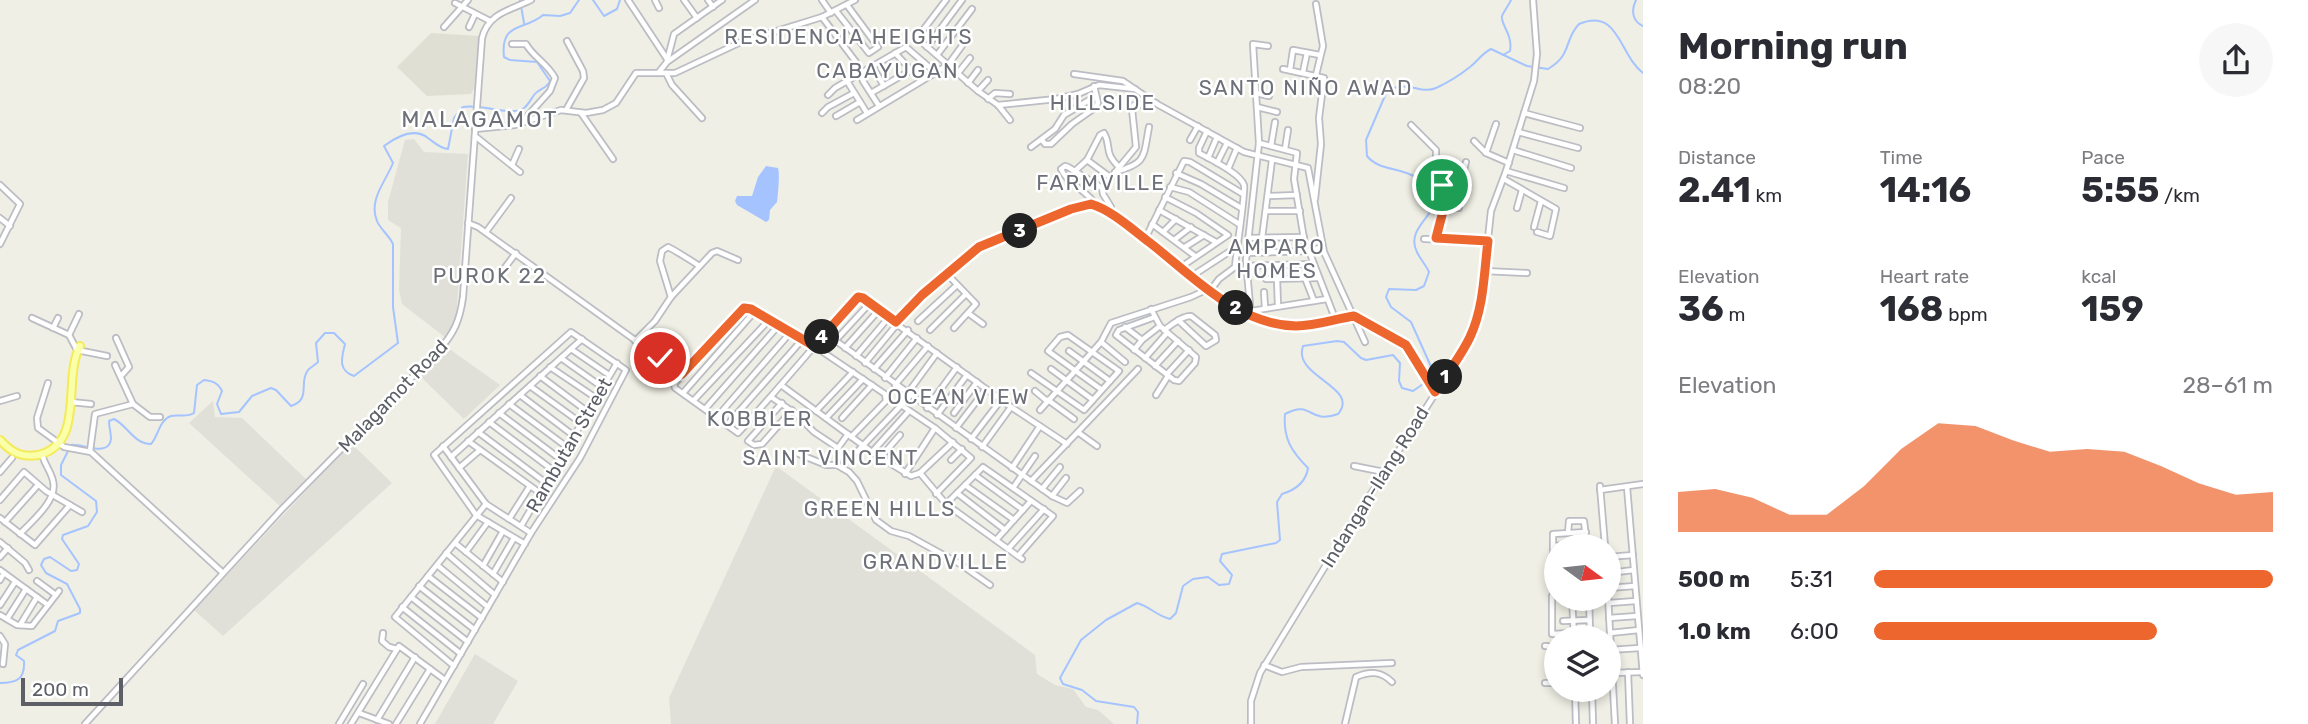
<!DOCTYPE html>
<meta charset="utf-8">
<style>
body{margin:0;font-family:Rubik,sans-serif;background:#f7f7f7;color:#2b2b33;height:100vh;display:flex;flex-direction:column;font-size:26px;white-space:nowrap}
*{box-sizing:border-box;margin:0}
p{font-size:23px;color:#7c7c81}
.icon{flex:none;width:38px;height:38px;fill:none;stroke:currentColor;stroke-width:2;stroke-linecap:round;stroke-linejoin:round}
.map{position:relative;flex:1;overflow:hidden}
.panel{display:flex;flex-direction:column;background:#fff;width:665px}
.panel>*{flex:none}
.needle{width:46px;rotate:105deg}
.tools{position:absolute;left:1544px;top:534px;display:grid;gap:14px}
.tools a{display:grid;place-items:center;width:77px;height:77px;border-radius:50%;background:#fff;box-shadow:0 4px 10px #0003;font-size:35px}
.scale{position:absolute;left:21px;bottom:18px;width:102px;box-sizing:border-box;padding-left:7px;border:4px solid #5c5f66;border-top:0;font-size:19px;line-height:24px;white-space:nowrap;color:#5c5f66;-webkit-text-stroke:5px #fff;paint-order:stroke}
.pin{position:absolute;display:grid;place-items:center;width:60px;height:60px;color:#fff;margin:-30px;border:4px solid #fff;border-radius:50%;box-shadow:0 2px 7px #0007}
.km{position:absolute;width:35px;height:35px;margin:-18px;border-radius:50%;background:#222;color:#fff;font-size:19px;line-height:35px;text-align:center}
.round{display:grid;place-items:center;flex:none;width:74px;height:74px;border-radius:37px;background:#f7f7f7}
.summary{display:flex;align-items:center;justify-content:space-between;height:119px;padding:0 35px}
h1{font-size:38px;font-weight:700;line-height:52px}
.metrics{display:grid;grid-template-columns:repeat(3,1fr);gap:10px;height:119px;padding:7px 35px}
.metrics div{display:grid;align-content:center}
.metrics b{font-size:35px;font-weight:700}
.metrics small{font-size:19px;font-weight:400}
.metrics p{font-size:19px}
.chart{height:196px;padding:14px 35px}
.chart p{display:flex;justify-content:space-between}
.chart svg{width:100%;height:126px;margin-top:7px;fill:#ed662d;opacity:.7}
ul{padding:0 35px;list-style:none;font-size:23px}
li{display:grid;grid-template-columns:112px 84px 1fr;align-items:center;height:52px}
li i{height:18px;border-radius:9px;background:#ed662d}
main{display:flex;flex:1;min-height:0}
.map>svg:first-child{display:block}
.industrial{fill:#e0e0d9}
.education{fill:#dfdfd3}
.water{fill:#a5c4ff}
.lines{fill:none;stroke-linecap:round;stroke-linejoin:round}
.stream{stroke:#a5c4ff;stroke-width:2}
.minor-casing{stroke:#bcbdc4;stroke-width:8}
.major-casing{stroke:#f4eb59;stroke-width:10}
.minor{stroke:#fff;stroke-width:4.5}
.major{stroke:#faffaa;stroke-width:6}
.route-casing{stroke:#fff;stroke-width:14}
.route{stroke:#ed662d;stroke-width:9}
.labels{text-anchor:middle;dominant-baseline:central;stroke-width:5;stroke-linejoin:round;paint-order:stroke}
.street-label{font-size:19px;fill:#5c5f66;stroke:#fff}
.neighbourhood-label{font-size:21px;letter-spacing:2px;fill:#6d7078;stroke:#fff}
.quarter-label{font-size:23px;letter-spacing:2px;fill:#6d7078;stroke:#fff}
</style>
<main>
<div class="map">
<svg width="1643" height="724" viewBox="0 0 1643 724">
<rect width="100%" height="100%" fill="#efefe5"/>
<g class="industrial">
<polygon points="414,139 424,152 468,154 456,319 446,338 402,304 399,290 401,228 388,220 388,202 405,140"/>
<polygon points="448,348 500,385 464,419 419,375"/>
<polygon points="213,401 215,417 242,418 307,480 281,507 189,423"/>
<polygon points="351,443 392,483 223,636 194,610"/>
<polygon points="776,466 1035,655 1037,674 1055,685 1073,689 1086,707 1098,710 1114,724 671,724 669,698"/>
<polygon points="475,654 518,681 493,724 435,724"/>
</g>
<polygon class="education" points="431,33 479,36 476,85 471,94 427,96 397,67"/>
<path class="water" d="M 766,166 L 778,168 C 780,172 778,196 777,202 L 770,210 L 769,220 L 766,222 L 737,205 L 735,201 L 737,196 L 752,196 L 758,177 Z"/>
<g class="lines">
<g class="stream">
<polyline points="520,0 524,23"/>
<polyline points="593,0 604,16 617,9 620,0"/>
<path d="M 1636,0 C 1631,10 1632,21 1643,26"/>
<path d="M 1503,55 L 1510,51 C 1513,34 1500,24 1502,16 C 1504,11 1509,5 1511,0"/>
<path d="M 1430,378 L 1433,371 L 1411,322 L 1391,307 L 1386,297 L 1389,289 L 1416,290 L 1424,286 L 1429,272 C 1426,265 1420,259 1417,252 C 1406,231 1431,218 1437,200 C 1415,160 1384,177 1367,156 L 1366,140 L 1387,91 C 1408,79 1420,95 1436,88 C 1447,83 1460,75 1470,67 C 1478,61 1481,54 1491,49 L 1527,66 L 1548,69 C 1573,54 1563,41 1579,24 C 1619,7 1619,55 1643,73"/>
<path d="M 0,683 C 17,683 25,679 24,661 L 16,655 L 18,650 L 55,631 L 58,621 L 80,613 L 80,609 L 67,584 L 46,573 L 41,565 L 44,559 L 50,557 L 71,571 L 77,570 L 79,564 L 62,539 L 63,535 L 88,526 L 97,512 L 96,501 L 61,475 L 61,465 L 71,445 C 82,443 109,458 111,439 C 111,433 109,427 109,421 L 114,419 C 128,426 134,444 151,444 C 158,437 159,420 171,416 C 179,414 186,418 194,413 L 197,385 L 204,380 C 213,381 218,383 222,391 L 217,404 L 221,414 L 239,412 L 252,396 L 271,388 L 276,390 L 291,406 C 312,399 298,383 308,370 C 311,367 315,365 318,362 L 316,343 L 325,333 L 334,333 L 345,344 C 342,357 337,370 354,376 L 398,343 L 393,307 L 393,244 C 389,235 380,229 377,221 C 368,200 386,181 393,163 L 384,146 C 396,137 414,127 428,138 C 435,143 439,148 448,149 L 454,118 L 463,107 C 480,103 512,117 524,108 C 528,105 531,99 534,95 C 539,88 547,89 550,81 L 537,62 L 510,60 L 504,57 C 500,21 525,31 543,15 L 560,16 L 570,13 L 579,0"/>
<path d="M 1137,724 L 1138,712 L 1134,707 L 1096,701 L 1082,690 L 1063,684 L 1060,678 L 1081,640 L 1106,620 L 1137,603 C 1151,607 1155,615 1170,619 L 1176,613 L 1183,586 L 1193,579 L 1208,577 L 1219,585 L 1229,584 L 1232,575 L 1220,561 L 1222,554 L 1276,543 L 1280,540 L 1277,502 L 1282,494 C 1295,490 1306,482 1308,468 C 1291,451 1283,438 1285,414 C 1313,399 1308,425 1338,414 C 1361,387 1292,377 1303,346 L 1337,341 L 1344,342 L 1361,358 L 1366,360 L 1393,355 L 1400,363 L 1399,381 L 1402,388 L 1413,391 L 1426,382"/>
</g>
<g class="minor-casing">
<g id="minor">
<polyline points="628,0 667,59"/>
<polyline points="655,0 659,8"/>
<polyline points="684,0 697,18"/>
<polyline points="708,0 713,7"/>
<polyline points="822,0 831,13"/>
<polyline points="946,0 917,38 978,91 998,105 1010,120"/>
<polyline points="455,3 490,21"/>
<polyline points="1316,4 1323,46 1316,75"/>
<polyline points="836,11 869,53 878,47 847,5"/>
<polyline points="822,17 856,62 863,81 879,106"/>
<polyline points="444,27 468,0"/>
<polyline points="469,27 475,14"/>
<path d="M 512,44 L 526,44 C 533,57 547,63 555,78 L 550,91 L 521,123"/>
<polyline points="927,47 962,0"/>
<polyline points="895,53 911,70"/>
<polyline points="937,55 972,9"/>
<polyline points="667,61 674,34 722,0"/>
<polyline points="872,66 884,86"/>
<polyline points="1283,69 1324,78 1319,118 1321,144 1315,199"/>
<polyline points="1290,70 1293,50 1320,55"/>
<polyline points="659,72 667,62 755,0"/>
<polyline points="1303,72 1307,53"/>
<polyline points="666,73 672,85 702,118"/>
<polyline points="958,73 970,58"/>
<polyline points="1074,74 1123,81 1157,104 1244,152 1308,168 1324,252 1365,342"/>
<polyline points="847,81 867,113"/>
<polyline points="968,83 978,70"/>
<polyline points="978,91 988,80"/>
<polyline points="871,93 924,63"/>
<polyline points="1256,93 1269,96"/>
<polyline points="828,95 835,88 906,47 936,73"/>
<polyline points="988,99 995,93 1010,94"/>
<polyline points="998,105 1056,99 1078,94 1099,85 1135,89"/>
<polyline points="1257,107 1277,112"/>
<polyline points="566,110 584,78 583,71 567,41"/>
<polyline points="581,113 613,159"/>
<polyline points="822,113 828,107 854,93"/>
<polyline points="1524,113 1580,128"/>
<polyline points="836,116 860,102"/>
<polyline points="857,120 948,65 964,43"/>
<polyline points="1411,125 1436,150 1436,180"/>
<polyline points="475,129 515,125 561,110 586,113 603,110 616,103 636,73 675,73 741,42 822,17 855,0"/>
<path d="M 1207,131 L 1199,148 L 1199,153 C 1210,159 1240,173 1244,185 C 1246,191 1236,253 1235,267 L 1219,279 L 1210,291"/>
<polyline points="1518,132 1578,148"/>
<polyline points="475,136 520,172"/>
<polyline points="1042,140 1045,144 1051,144 1072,124 1096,107 1098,103 1094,86"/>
<polyline points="1190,140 1198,126"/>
<polyline points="1474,141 1486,153 1509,163"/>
<polyline points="1259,143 1297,153 1294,179 1306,251"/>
<polyline points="1271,146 1275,122"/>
<polyline points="1031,147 1055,129 1064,115 1096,96"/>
<polyline points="1285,149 1288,130"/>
<polyline points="1513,150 1571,168"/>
<polyline points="1486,153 1496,124"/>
<polyline points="1208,158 1217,137"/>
<polyline points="1087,160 1110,177"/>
<polyline points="1217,163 1226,145"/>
<polyline points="1456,164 1463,168"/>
<polyline points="512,165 519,149"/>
<polyline points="1228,169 1237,148"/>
<path d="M 1075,171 L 1087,160 L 1100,135 L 1104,133 C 1112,147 1103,152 1119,167"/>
<polyline points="1425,171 1448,189 1436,238"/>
<polyline points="1506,171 1564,188"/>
<path d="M 1115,172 C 1147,163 1143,158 1149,127"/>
<polyline points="1176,173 1201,184 1241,208"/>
<polyline points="1504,179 1556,209 1550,236 1537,232"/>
<polyline points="0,185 20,204 0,244"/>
<polyline points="1170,187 1189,192 1239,224"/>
<polyline points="1268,196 1297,195"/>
<polyline points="1165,197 1196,213 1228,235 1181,267"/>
<path d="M 1096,205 C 1087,190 1067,184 1061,169 L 1065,166 L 1068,167 L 1102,188"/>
<polyline points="1445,205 1459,208"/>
<polyline points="1454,207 1466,162"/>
<polyline points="1517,208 1522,190"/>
<polyline points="1159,210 1216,242"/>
<polyline points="1266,211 1300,211"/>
<polyline points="1110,215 1111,207 1103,194 1102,188 1136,147 1132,109 1134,105 1156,103"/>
<polyline points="0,218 10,226"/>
<polyline points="468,223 478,227 682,374"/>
<polyline points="1152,224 1195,256"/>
<polyline points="1534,227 1541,201"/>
<polyline points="486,232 511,198"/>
<polyline points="1163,232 1176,219"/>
<polyline points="1248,238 1304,237"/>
<polyline points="1262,238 1272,160"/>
<polyline points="1145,239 1184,161 1190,162 1243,194"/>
<polyline points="1424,239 1487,241"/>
<polyline points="1174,240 1191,227"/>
<polyline points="1185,247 1204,235"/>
<polyline points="1309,251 1336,321"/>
<polyline points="1246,253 1309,251 1323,247"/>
<polyline points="1246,266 1314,264"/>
<polyline points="503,270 516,253"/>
<polyline points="1485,271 1527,273"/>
<polyline points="947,274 976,304 954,328"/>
<polyline points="1192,276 1235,248"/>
<polyline points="1305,278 1314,301"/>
<polyline points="1266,279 1319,278"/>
<polyline points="1277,279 1278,306"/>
<polyline points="1264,292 1265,308"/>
<path d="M 671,297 L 660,261 L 662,251 L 668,247 C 671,248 697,264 699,266"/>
<polyline points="1151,309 1160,326 1196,357 1195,363 1179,381 1174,380 1116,335 1119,330 1155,317"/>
<polyline points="1251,311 1327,299"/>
<polyline points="968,313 983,324"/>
<polyline points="1251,316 1246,260 1259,143 1253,44 1268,46"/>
<polyline points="32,318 69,335 77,350 107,356"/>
<polyline points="918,321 957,285"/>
<path d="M 896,322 L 922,295 L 979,247 L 1071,209 L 1091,204 L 1105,211 C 1129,228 1152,245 1175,262 C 1210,290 1243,322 1291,325 C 1313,327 1332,319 1354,316 L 1406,345 L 1435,392"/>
<polyline points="1125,327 1142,340"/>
<polyline points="53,328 58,318"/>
<polyline points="930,330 966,294"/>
<path d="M 1164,330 C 1172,325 1181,316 1191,316 L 1215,335 L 1216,340 L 1206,346 L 1178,320"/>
<polyline points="825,333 1052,496 1067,503 1080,491"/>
<polyline points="69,335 79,314"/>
<polyline points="116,338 129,367 121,376"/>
<polyline points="635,341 655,321 671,297 712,253 717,251 738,260"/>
<polyline points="835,341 870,303"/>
<polyline points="1101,342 1125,362"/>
<polyline points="845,348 879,310"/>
<polyline points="571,349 609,375"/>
<polyline points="1134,350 1142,340 1160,326"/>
<polyline points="1069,351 1110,381"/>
<polyline points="856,356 889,317"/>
<polyline points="561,358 602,387"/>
<polyline points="1145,358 1167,333"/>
<polyline points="865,363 898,323"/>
<polyline points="115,365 133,404 150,417 160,417"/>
<polyline points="1155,366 1178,341"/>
<polyline points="550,367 596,398"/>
<polyline points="874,369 908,330"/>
<polyline points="1051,369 1093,400"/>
<polyline points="1031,373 1084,410 1119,371 1068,335 1060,337 1048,351 1102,390"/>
<polyline points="1167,374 1189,350"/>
<polyline points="540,376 588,412"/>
<polyline points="885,378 917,338"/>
<polyline points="48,383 37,418 38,428 64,447 91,452 223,573"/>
<polyline points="781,385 872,452 911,476 920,473 953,442"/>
<polyline points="895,385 928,346"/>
<polyline points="530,386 581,423"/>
<polyline points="1035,391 1047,401"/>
<polyline points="683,393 755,311"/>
<polyline points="907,394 937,353"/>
<polyline points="520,395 574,436"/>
<polyline points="1156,395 1168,376"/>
<polyline points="771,397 795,413 814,432 838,448 840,454 837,465"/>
<polyline points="694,400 769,320"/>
<polyline points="1048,400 1074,419"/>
<polyline points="0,401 17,396"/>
<polyline points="71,402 91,404"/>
<polyline points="782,403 748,441 754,445 762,444 792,410"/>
<polyline points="509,404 567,447"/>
<polyline points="901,405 935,428 971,458 936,494"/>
<polyline points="706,408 778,326"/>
<polyline points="927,408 957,367"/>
<polyline points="1040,410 1101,342 1111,323 1191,297 1208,289"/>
<polyline points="816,411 853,372"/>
<polyline points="499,413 560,459"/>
<polyline points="954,413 977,382"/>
<polyline points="937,415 967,375"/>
<polyline points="717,417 790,333"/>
<polyline points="826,418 863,379"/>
<polyline points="842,418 872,385"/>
<polyline points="489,422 554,471"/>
<polyline points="727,425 802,340"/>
<polyline points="956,428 986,389"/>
<polyline points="478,432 546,483"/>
<polyline points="1079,433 1097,446"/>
<path d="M 851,437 L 886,401 L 885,394 L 814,346 L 749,308 L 743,309 L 674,384 L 675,388 L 738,433 C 763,406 787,378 811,350 C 825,333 841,309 859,297 L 1011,407 L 1067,444"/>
<polyline points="971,439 1001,400"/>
<polyline points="468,441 540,493"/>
<polyline points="443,446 486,504 531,533"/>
<polyline points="982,447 1011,407"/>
<polyline points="838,448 848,434"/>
<polyline points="90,451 95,414 133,404"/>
<polyline points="794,452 826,465 837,465 849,472 857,481 876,520 891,531 909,536 960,564 990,585"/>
<polyline points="872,452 909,411"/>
<polyline points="451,457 582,339"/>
<polyline points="852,457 910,396"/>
<polyline points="880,458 900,435"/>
<polyline points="951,460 962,449"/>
<polyline points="1354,466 1384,472"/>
<polyline points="459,468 480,450"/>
<polyline points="1012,468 1040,426"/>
<polyline points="0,472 12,458"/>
<polyline points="920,473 946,504 1022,559"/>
<polyline points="905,474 935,428"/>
<polyline points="975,475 1023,510"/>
<polyline points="1031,481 1138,369"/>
<polyline points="965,485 1014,520"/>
<polyline points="1600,486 1605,546"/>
<polyline points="1627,487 1643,675"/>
<polyline points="1013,488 1035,456"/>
<polyline points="1042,489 1060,467"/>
<polyline points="1600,490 1643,484"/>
<polyline points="957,493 1005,530"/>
<polyline points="1052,496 1066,478"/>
<polyline points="0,500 24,472 46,491 82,512"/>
<polyline points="946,504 983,467 1053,516 1018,556"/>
<polyline points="0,518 35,545 70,505"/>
<polyline points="509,519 530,486"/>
<polyline points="5,522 38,485"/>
<polyline points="521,526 617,363"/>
<polyline points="1568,533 1569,521 1584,521 1587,546"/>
<path d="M 20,534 C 32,521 58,500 53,481 C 51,471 44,464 42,454"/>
<polyline points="996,540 1031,501"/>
<polyline points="0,542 25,563 29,570"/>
<polyline points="455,543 503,582"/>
<polyline points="1553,546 1587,544"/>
<polyline points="1008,549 1044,509"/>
<polyline points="466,552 488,522"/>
<polyline points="446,553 495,595"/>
<polyline points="0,557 8,548"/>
<polyline points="1608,557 1633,555"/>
<polyline points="437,565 488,607"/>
<polyline points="483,566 503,531"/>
<polyline points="0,570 48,605"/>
<polyline points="1608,573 1634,570"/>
<polyline points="493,574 514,538"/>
<polyline points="428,576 482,618"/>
<polyline points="0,580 4,573"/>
<polyline points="37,581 56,595"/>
<polyline points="1556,582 1553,583 1553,534 1586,532"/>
<polyline points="419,586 475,630"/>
<polyline points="1608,588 1635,586"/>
<polyline points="1556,596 1552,596 1552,634 1590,632 1589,598"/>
<polyline points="1608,596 1615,724"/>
<polyline points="411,597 468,642"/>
<polyline points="1572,598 1574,637"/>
<polyline points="1609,603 1636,601"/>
<polyline points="0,605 15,582"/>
<polyline points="402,607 461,654"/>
<polyline points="0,615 17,625 32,626 59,591"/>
<polyline points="1609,618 1637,616"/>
<polyline points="7,619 26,589"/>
<polyline points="1563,621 1589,620"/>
<polyline points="20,625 37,597"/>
<polyline points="383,633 382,641 389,647 397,649"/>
<polyline points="1610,633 1639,630"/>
<polyline points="0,636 5,644 3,664"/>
<polyline points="1545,646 1556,647"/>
<polyline points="1609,650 1640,648"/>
<polyline points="1264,665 1282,672 1301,667 1392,663"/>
<polyline points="454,666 395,617 486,504"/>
<polyline points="1551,667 1551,647"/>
<polyline points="1628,672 1630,724"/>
<polyline points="1612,673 1642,672"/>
<polyline points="1545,683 1556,683"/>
<polyline points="1575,690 1576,724"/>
<polyline points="1592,690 1593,724"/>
<polyline points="359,713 389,724"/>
<polyline points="377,720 415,657"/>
<path d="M 85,724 L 282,509 L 438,351 C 454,334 460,320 463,297 L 482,38 C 488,13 511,10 531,0"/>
<polyline points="339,724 363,684"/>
<polyline points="351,724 399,646 445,680"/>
<polyline points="396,724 430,669"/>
<polyline points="420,724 531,533 580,458 626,370 571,332 434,455 476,515 525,544"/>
<polyline points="1251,724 1251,701 1260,673 1340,542 1467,344 1476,320 1482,294 1491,211 1506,171 1534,81 1537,54 1533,0"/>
<path d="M 1345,724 L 1356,677 C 1370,671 1381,671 1392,682"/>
</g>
</g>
<g class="major-casing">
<path id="major" d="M 0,440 C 11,452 21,458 38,455 C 86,444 62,380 80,346"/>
</g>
<use href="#minor" class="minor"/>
<use href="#major" class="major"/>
</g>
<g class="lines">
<g class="route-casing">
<path id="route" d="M 660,358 L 682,374 L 744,308 L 751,309 L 814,346 L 858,297 L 863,298 L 896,322 L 922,295 L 979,247 L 1071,209 L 1091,204 C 1111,210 1132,229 1149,242 C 1193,276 1237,325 1296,326 C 1317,326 1334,319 1354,316 L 1406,345 L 1435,392 C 1447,374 1461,356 1470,337 C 1484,307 1484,273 1488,241 L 1436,238 L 1448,192 L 1447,187 L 1442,185"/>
</g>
<use href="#route" class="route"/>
</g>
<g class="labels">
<g class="street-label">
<text transform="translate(393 396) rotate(-46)">Malagamot Road</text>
<text transform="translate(569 445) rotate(-60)">Rambutan Street</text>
<text transform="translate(1375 487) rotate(-58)">Indangan-Ilang Road</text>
</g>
<g class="neighbourhood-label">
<text x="849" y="36">RESIDENCIA HEIGHTS</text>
<text x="888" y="70">CABAYUGAN</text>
<text x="1306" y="87">SANTO NIÑO AWAD</text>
<text x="1103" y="102">HILLSIDE</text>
<text x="1101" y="182">FARMVILLE</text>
<text x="1277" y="246">AMPARO<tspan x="1277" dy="24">HOMES</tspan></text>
<text x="490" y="275">PUROK 22</text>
<text x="959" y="396">OCEAN VIEW</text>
<text x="760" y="418">KOBBLER</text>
<text x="831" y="457">SAINT VINCENT</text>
<text x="880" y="508">GREEN HILLS</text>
<text x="936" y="561">GRANDVILLE</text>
</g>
<g class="quarter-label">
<text x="480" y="119">MALAGAMOT</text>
</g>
</g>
</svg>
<div class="tools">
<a><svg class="needle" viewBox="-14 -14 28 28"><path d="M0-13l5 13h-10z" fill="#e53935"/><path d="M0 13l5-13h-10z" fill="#7c7c81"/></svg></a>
<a><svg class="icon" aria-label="layers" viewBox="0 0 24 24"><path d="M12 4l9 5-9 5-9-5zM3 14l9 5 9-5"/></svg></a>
</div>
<div class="scale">200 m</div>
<div class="pin" style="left:1442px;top:185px;background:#1e9e55"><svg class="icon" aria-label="arrive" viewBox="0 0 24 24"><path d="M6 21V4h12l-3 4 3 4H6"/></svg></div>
<div class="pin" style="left:660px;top:358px;background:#d93025"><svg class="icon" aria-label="check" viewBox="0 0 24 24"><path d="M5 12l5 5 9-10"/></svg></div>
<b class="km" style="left:1445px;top:377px">1</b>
<b class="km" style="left:1236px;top:308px">2</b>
<b class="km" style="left:1020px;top:231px">3</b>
<b class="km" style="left:822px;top:337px">4</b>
</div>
<section class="panel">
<div class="summary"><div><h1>Morning run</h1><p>08:20</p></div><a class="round"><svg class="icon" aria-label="share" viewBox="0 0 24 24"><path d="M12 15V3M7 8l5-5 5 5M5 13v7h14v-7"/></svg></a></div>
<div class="metrics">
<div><p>Distance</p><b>2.41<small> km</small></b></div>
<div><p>Time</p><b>14:16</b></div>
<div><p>Pace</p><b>5:55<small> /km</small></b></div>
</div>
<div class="metrics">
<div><p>Elevation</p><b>36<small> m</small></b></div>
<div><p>Heart rate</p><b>168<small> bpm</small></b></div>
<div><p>kcal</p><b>159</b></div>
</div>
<div class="chart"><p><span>Elevation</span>28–61 m</p>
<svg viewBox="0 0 160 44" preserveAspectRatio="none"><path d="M0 44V30L10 29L20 32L30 38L40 38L50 28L60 15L70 6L80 7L90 12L100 16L110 15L120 16L130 21L140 27L150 31L160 30V44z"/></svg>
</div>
<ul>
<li><b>500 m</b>5:31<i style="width:100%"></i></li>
<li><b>1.0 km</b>6:00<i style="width:71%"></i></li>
</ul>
</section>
</main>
